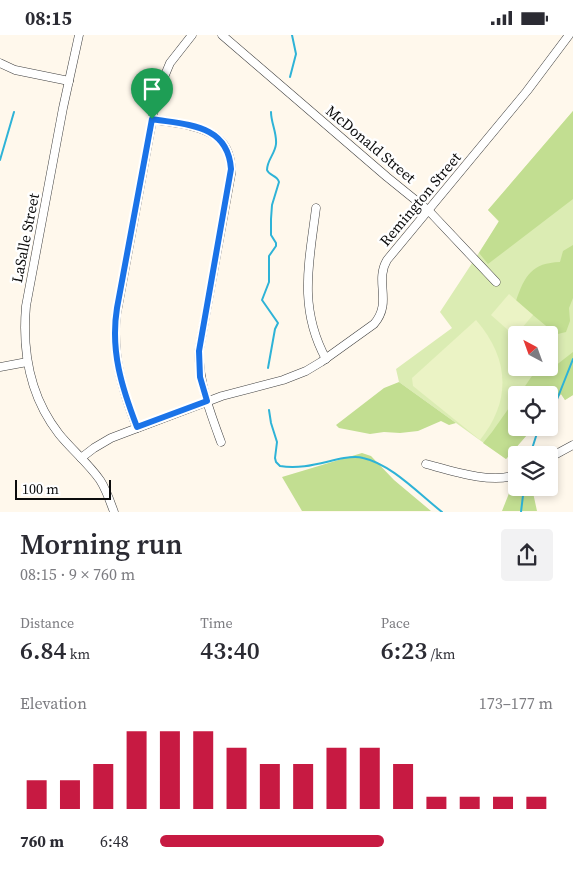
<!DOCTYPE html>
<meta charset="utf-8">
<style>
body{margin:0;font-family:"Source Serif 4",serif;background:#f2f2f3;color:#2b2b33;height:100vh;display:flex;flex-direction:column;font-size:19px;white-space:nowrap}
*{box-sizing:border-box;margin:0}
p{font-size:16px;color:#7c7c81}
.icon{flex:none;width:28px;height:28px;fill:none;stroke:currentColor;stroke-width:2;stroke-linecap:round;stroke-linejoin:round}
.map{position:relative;height:477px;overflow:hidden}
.panel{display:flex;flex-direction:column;background:#fff;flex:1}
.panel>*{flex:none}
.needle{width:32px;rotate:319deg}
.tools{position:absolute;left:508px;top:291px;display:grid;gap:10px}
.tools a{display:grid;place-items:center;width:50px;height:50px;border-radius:5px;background:#fff;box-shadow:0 2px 8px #0003;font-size:25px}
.scale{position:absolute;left:15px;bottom:12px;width:96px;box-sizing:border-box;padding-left:5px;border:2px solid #0c0c0c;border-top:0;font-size:14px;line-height:18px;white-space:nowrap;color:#0c0c0c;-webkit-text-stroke:4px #fff;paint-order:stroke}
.pin{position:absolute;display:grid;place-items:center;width:42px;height:42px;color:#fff;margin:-51px -21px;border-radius:50% 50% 50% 0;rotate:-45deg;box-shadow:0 0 5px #0007}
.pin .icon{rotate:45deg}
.round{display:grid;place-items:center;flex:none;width:52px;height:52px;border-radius:5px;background:#f2f2f3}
.summary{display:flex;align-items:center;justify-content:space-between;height:85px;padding:0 20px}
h1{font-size:28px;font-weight:600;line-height:38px}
.stats{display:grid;grid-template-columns:repeat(3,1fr);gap:8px;height:85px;padding:5px 20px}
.stats div{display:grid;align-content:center}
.stats b{font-size:25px;font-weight:600}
.stats small{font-size:14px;font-weight:400}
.stats p{font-size:14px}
.chart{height:140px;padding:10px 20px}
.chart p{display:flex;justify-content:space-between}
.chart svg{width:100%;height:90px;margin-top:5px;stroke:#c71a42;stroke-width:6}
ul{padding:0 20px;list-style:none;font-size:16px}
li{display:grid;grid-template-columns:80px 60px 1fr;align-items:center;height:38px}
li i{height:12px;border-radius:6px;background:#c71a42}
.status{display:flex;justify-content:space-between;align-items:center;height:35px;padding:0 25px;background:#fff;direction:ltr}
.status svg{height:14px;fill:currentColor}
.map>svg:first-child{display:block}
.green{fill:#dbecb3;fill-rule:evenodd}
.forest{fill:#c2de91}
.pitch{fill:#ebf3c5}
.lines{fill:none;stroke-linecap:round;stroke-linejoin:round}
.stream{stroke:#2eb3d7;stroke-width:2}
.minor-casing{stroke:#3f3f3f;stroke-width:9}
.minor{stroke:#fff;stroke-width:8}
.route-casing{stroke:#fff;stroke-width:10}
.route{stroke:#1a73e8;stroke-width:6}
.labels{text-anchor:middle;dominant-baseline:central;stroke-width:5;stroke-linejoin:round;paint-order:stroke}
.street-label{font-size:15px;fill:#0c0c0c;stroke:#fff}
</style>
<div class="status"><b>08:15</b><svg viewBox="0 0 49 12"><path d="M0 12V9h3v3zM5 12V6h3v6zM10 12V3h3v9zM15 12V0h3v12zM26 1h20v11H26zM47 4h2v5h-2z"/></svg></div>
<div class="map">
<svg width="573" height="477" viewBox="0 0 573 477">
<rect width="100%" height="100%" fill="#fff8ec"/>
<path class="green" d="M 573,76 L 573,360 L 565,365 L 561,359 L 549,374 L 549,360 L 516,360 L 516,392 L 533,393 L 506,424 L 399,347 L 396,334 L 452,293 L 440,277 L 499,187 L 488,175 ZM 516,300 L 549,300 L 549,332 L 516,332 Z"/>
<g class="forest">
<polygon points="573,76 573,164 488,229 479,218 499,186 488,175"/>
<path d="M 573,210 L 573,263 L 569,273 L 570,286 L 566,297 L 558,299 L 551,295 L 516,266 C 525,240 532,228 560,227 L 563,216 Z"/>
<polygon points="573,317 573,360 565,365 561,359 549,374 549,360 519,360 536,335 550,335"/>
<polygon points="399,347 456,388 449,390 441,386 418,396 400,398 384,397 370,399 339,393 336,390 384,353"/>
<polygon points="516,363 516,392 533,393 506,424 483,408 492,397"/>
<polygon points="362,418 371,421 394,445 431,476 302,476 282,442"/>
<polygon points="516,447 516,452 532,453 537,476 502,476 513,448"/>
</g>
<g class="pitch">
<polygon points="509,259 533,280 515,301 491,280"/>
<path d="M 476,285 C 509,323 512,365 480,405 L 413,351 L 412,343 Z"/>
</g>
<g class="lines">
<g class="stream">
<polyline points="290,42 296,19 292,0"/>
<polyline points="0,125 14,77"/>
<path d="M 268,333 L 275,294 L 278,288 L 262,265 L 269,247 L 269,221 L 276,211 L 276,208 L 271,200 L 271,184 L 272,170 L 279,147 C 277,140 269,141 267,135 C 267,125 275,119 276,109 C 277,98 271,88 271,77"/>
<path d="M 269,375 L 271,388 L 277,407 L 275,423 L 276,427 L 280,431 C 302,435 323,427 344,423 C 350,422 357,421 363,423 C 391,429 419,459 442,477"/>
<polyline points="549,378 554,372 573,324"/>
<polyline points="530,420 539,392"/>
<polyline points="521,477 524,452"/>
</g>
<g class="minor-casing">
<g id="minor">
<path d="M 79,0 L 63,73 L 26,271 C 22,317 30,362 59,399 C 72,415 88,428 100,445 C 106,454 110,466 114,477"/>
<polyline points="222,0 387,142 429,176 496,247"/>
<polyline points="0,28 15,35 69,46"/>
<path d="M 152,84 C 188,91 233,90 231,139 L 199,316 C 199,349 210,377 221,407"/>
<path d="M 316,173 C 309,228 298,273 326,324"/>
<polyline points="0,332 27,327"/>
<path d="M 137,393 C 122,354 113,324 116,282 L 157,59 L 170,28 L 192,0"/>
<path d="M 81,423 L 94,413 L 111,403 L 222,361 L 283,345 L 306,336 L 321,327 L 374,289 C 393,267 374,247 387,225 L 527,56 L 569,0"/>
<polyline points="549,423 573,410"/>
<path d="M 426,429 C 452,436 491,449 516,440"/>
</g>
</g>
<use href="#minor" class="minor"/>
</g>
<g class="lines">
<g class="route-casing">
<path id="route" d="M 152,84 C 187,90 228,89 231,134 L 199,316 L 200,342 L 207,366 L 137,392 C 122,353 110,316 117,273 Z"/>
</g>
<use href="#route" class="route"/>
</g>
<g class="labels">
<g class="street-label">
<text transform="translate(371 109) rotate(40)">McDonald Street</text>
<text transform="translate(420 164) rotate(-50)">Remington Street</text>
<text transform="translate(25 203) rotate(-79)">LaSalle Street</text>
</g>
</g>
</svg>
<div class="tools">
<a><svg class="needle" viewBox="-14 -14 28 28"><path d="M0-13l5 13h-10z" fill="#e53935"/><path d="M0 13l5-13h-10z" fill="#7c7c81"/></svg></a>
<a><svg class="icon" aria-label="locate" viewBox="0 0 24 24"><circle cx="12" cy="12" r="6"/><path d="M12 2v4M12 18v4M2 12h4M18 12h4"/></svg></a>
<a><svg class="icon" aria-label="layers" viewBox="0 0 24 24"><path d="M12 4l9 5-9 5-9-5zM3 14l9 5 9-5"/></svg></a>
</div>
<div class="scale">100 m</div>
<div class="pin" style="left:152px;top:84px;background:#1e9e55"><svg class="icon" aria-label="arrive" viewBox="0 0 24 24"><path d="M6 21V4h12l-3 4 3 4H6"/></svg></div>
</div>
<section class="panel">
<div class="summary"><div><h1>Morning run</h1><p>08:15 · 9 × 760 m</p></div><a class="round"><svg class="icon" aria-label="share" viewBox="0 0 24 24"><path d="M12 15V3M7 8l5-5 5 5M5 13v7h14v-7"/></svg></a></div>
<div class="stats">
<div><p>Distance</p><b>6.84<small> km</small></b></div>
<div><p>Time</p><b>43:40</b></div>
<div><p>Pace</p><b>6:23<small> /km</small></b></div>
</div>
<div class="chart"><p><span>Elevation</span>173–177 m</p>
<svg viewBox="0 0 160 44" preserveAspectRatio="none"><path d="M5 44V30M15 44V30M25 44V22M35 44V6M45 44V6M55 44V6M65 44V14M75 44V22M85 44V22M95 44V14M105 44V14M115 44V22M125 44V38M135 44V38M145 44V38M155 44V38"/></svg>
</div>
<ul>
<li><b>760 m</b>6:48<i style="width:57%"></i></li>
</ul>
</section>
